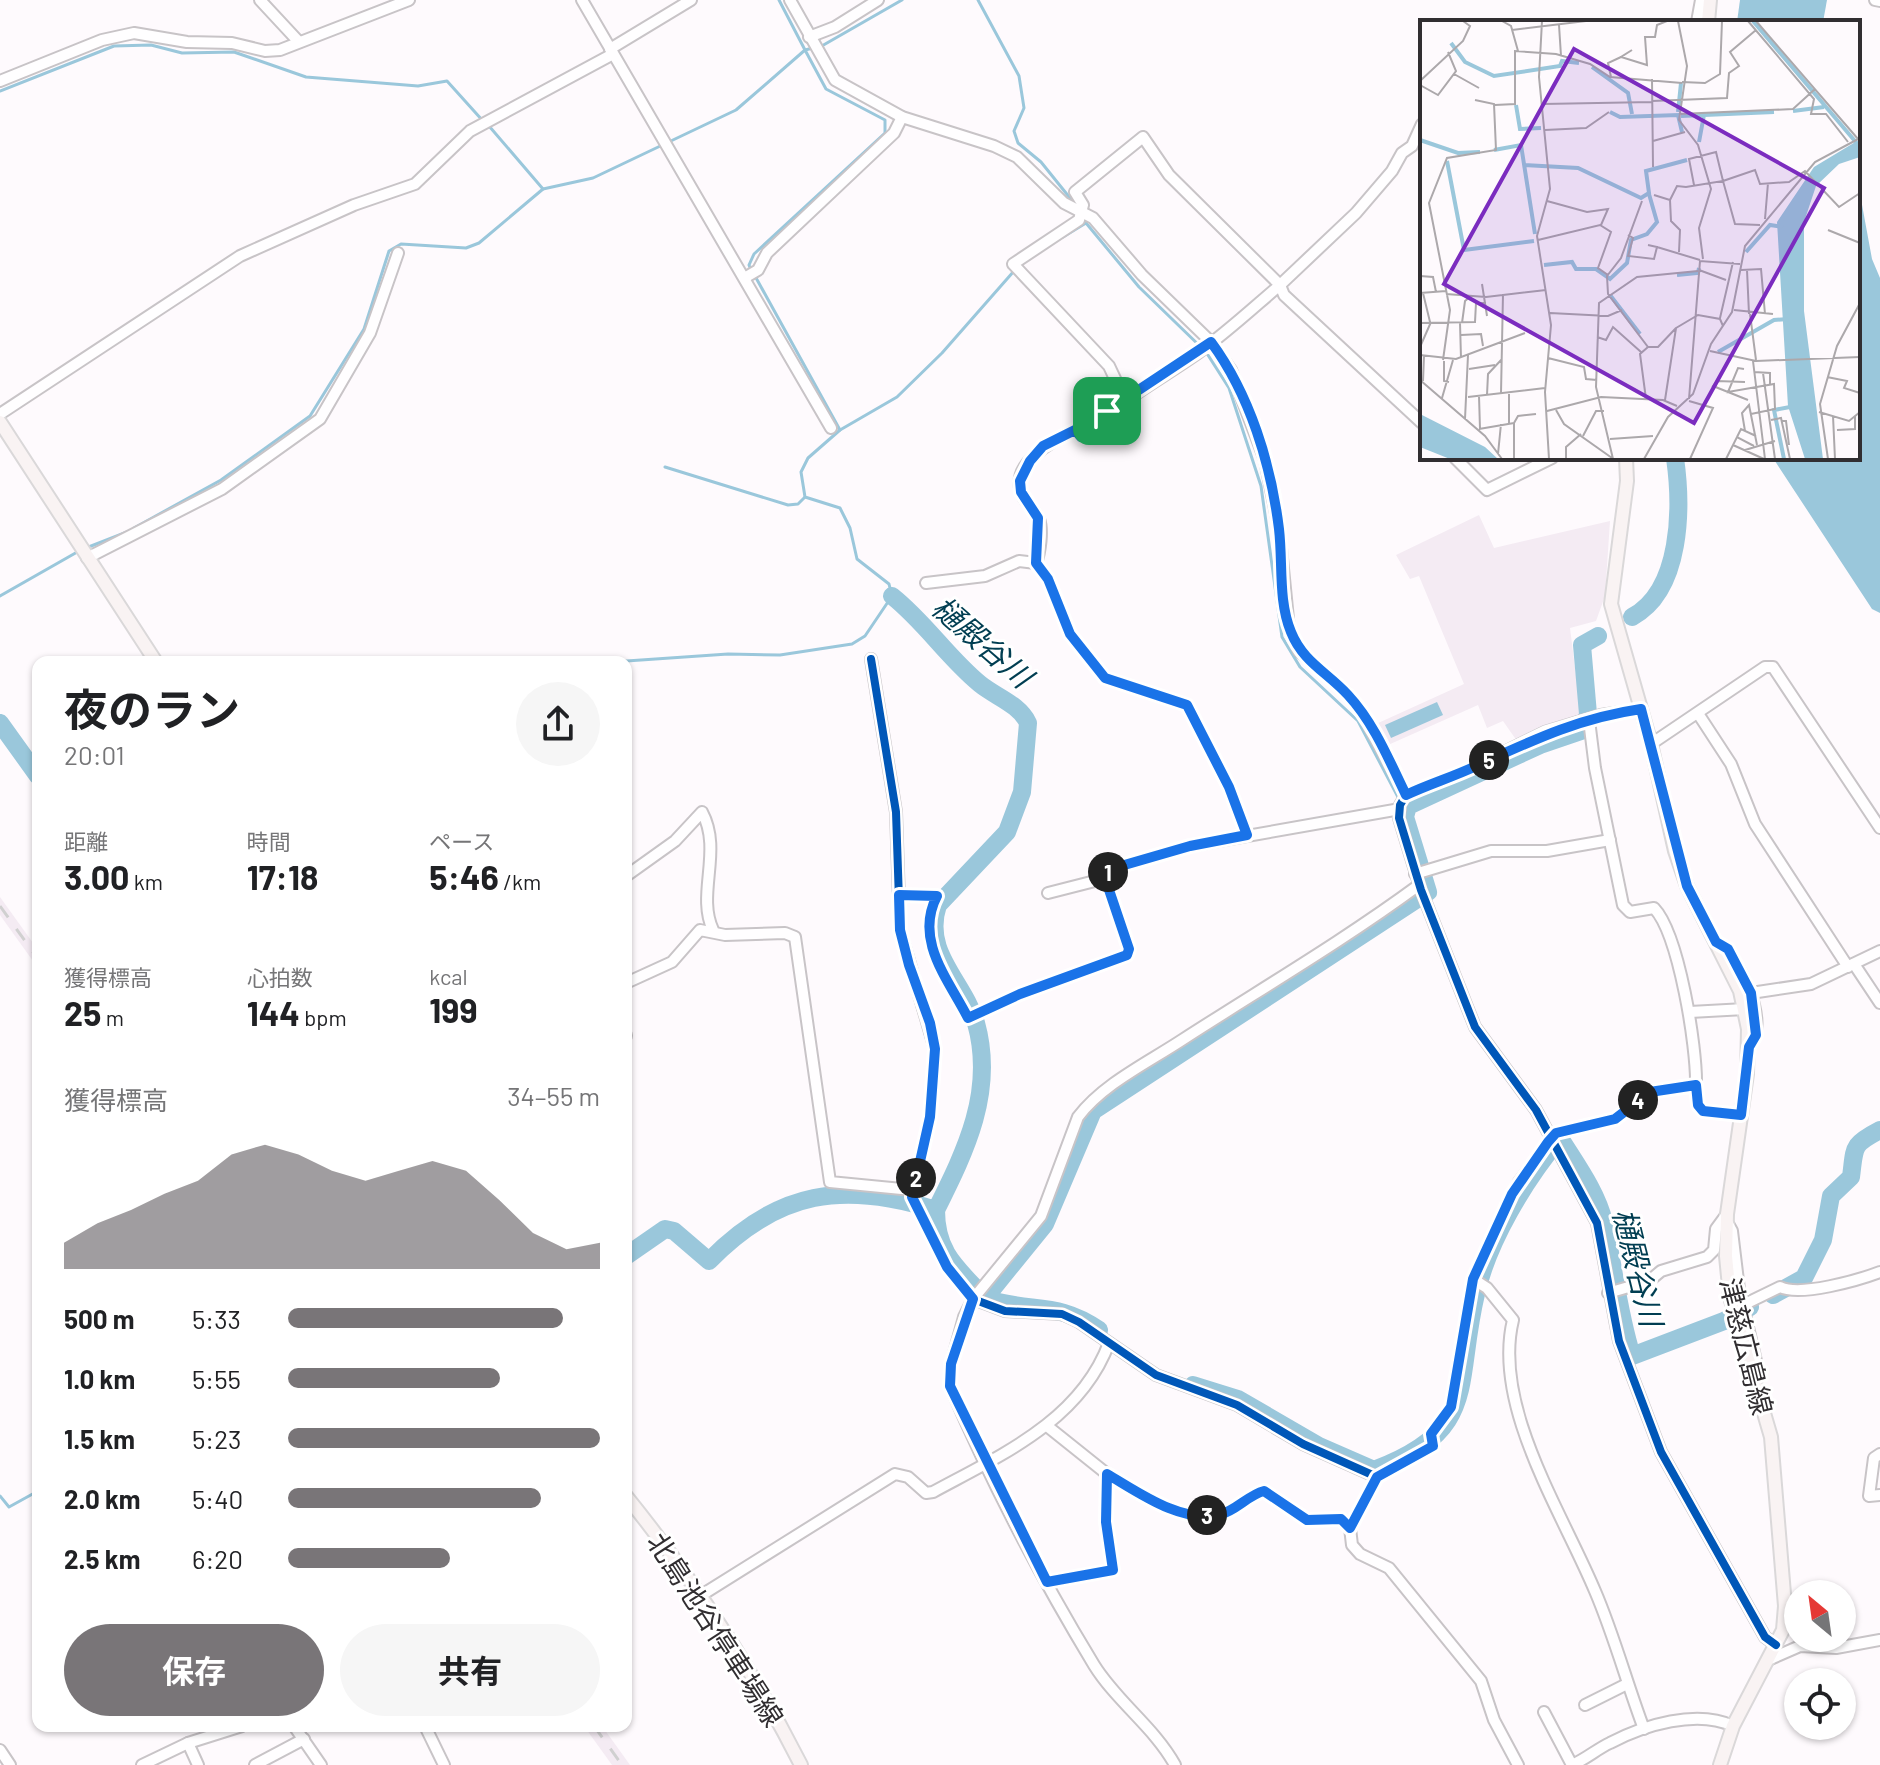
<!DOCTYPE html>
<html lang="ja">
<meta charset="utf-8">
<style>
body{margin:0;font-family:Barlow,"Noto Sans JP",sans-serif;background:#f6f6f6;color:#202124;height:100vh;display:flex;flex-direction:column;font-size:30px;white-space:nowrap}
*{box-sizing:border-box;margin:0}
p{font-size:26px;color:#757577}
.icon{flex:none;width:44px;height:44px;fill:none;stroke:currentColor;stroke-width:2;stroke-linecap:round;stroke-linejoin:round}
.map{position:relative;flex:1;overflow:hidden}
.panel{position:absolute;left:32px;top:656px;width:600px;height:1076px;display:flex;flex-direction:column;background:#fff;border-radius:16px;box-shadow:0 2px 6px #0004}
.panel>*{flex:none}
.needle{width:52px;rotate:331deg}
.controls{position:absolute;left:1784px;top:1580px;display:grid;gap:16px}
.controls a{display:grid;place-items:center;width:72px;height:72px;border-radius:50%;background:#fff;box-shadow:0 2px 6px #0004;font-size:40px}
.pin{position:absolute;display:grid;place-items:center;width:68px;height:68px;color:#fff;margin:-34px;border-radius:16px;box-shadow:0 4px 12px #0006}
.km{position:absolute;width:40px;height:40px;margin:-20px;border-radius:50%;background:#222;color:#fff;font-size:22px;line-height:40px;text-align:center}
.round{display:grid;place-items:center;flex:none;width:84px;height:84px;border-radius:42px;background:#f6f6f6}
.overview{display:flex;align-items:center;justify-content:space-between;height:136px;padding:0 32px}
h1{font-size:44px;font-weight:700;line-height:60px}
.metrics{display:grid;grid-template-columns:repeat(3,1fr);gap:12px;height:136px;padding:8px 32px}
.metrics div{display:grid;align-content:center}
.metrics b{font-size:34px;font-weight:700}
.metrics small{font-size:22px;font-weight:400}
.metrics p{font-size:22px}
.chart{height:224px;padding:16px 32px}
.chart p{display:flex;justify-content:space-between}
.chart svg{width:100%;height:144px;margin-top:8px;fill:#797578;opacity:.7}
.primary-button{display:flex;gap:16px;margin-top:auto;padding:16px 32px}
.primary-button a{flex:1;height:92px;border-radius:48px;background:#797578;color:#fff;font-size:32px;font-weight:700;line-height:92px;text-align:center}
.primary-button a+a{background:#f6f6f6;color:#202124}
ul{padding:0 32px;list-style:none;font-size:26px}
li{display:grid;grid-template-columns:128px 96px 1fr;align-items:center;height:60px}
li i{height:20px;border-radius:10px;background:#797578}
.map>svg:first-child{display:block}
.built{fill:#f4ebf3}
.water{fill:#9ac7db}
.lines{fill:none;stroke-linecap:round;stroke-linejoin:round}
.stream{stroke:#9ac7db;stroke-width:3}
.river{stroke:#9ac7db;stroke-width:18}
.minor-casing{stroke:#c8c4c7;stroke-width:14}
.major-casing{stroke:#dad8d9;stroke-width:16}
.minor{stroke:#fffeff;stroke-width:10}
.major{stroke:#f9f3f3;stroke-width:12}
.rail{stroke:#d0d0d0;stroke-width:3;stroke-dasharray:14 14;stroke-linecap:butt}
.cycleway-casing{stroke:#fff;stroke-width:13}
.cycleway{stroke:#0057b8;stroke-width:8}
.route-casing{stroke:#fff;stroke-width:16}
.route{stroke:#1a73e8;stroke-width:10}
.labels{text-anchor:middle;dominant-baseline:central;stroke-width:6;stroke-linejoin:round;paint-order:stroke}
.street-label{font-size:28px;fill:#312e31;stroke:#fff}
.water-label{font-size:30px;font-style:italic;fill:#013e52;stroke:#fff}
.inset-river{fill:none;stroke:#9ac7db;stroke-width:4}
.inset-road{fill:none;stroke:#aca8ab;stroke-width:2}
.view{fill:#7b2cbf;fill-opacity:0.15;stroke:#7b2cbf;stroke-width:4}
.inset-edge{fill:none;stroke:#312e31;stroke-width:4}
</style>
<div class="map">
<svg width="1880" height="1765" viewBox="0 0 1880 1765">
<rect width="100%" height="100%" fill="#fefafd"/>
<g class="built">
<polygon points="1479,515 1494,548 1610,521 1605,596 1596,621 1570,628 1581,716 1517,741 1503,721 1487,728 1478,705 1388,745 1376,724 1464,684 1419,576 1410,579 1396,555"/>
<polygon points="0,897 38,950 38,968 0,915"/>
<polygon points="584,1726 602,1726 630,1765 612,1765"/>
</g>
<g class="water">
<polygon points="1740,0 1827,0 1823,22 1737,22"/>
<polygon points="1858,183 1872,259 1880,278 1880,613 1872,609 1773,458 1858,458"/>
<polygon points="1437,702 1443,715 1391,738 1385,725"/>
</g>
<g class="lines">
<g class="stream">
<polyline points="779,0 805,50 813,48"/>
<polyline points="978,0 1019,76 1024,108 1014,131 1018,143 1041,162 1074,203"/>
<polyline points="820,47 902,0"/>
<polyline points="0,91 114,46 151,45 182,53 234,52 306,77 418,86 447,81 483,121"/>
<polyline points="489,126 543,189"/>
<polyline points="1063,237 1086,223 1139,287 1206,352 1229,388 1261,486 1282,637 1300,667 1358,721 1399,799"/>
<polyline points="755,276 840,430"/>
<polyline points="665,467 788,505 798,504 805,497"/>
<polyline points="134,528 221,480 310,416 364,329 389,251 401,244 466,248 479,243 543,189 593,178 736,110 805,50 826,89 885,120 885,133 754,254 749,265 751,270"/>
<polyline points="86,548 127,532"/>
<polyline points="0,596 79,551"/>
<polyline points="612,662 728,654 780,655 852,644 865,636 892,596 889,584 857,559 850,528 840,508 805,497 801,472 808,458 840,430 897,397 942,353 1014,271"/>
<polyline points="0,1496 9,1507 38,1491"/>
</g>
<g class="river">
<path d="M 1632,617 C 1682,590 1682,507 1675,458"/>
<polyline points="0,723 38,776"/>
<path d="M 936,1210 C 936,1253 957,1268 985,1298 L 1045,1224 L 1093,1111 L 1428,892 L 1405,817 L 1408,806 L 1540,745 L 1584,730 L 1588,714 L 1582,645 L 1598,636"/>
<path d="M 626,1256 L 665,1229 L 674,1231 L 709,1261 C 778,1190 844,1181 936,1210 C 966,1150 995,1091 976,1023 C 964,981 922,953 938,905 L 1007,832 L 1022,792 L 1028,723 C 1019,704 996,697 980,684 C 948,658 925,622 892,596"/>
<path d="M 1773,1295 L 1804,1278 L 1823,1240 L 1831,1196 L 1851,1177 C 1855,1147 1851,1145 1880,1130"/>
<path d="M 985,1298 C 1030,1314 1056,1300 1099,1330"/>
<path d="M 1193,1385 L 1238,1399 L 1319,1446 L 1374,1470 C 1480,1430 1454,1387 1476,1294 C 1488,1241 1525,1180 1560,1138 C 1576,1164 1597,1192 1604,1222 C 1614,1267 1618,1312 1632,1356 L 1724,1321 L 1750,1307"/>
</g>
<g class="minor-casing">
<g id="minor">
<polyline points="260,0 299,42"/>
<polyline points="582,0 831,428"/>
<polyline points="790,0 835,80 902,117 994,146 1017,157 1064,203 1093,218 1142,275 1211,342 1231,370 1265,460 1279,528 1289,629 1299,651 1346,692 1361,711 1406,795"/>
<polyline points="1875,0 1880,1"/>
<polyline points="1697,22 1701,0"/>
<polyline points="809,37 835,27 878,0"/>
<polyline points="610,49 691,0"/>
<polyline points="0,81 102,40 134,33 187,42 232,43 265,51 280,50 409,0"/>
<polyline points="1422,124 1412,146 1402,153 1392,171 1356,213 1280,285 1284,295 1422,423"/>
<polyline points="746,277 758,270 767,253 894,133 902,117"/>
<polyline points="0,414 240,256 354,205 415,184 470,131 613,54"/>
<polyline points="1455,458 1487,490 1552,458"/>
<polyline points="87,558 222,489 320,419 370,333 398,253"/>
<path d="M 1036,563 C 1040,552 1043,530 1039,519 C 1035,509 1024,502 1021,492 C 1011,462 1054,440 1075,430 L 1081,437 C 1116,403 1158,381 1198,353 C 1226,333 1253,308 1280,285 L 1169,175 L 1143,137 L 1075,192 L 1083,205 L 1079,220 L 1013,264 L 1109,366 L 1125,400"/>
<polyline points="926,583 985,576 1019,561 1036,563 1048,579 1070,634 1105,678 1187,705 1229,787 1247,835"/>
<polyline points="871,659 896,812 900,930 935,1049 930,1117 912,1197 947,1267 973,1299 1005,1311 1062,1314 1079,1322 1156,1375 1237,1405 1303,1444 1377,1477 1433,1446 1431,1434 1451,1407 1473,1279"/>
<polyline points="1641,709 1601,715 1545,732 1474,767 1406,795 1400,805 1399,818 1421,890 1475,1027 1536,1110 1597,1223 1619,1341 1661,1452 1765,1637 1776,1645"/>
<polyline points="1699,715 1731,764 1755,824 1848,967"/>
<path d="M 1589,720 L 1595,768 L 1623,905 L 1630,912 L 1654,908 C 1679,934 1697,1048 1696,1085"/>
<polyline points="1651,744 1765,667 1773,667 1880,828"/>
<polyline points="1415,874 1491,851 1547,851 1610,840"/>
<polyline points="1104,875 1114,868 1190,846 1400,809"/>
<path d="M 626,876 L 675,841 L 702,812 C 723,851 696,894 713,930"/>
<path d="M 899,895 L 937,896 C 914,940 948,979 968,1018 L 1020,994 L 1127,955 L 1129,949 L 1104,875 L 1095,881 L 1048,893"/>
<path d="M 1716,942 C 1740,957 1771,1023 1749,1047"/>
<polyline points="1854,964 1880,1003"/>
<polyline points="626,983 672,962 700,930 725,935 785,933 795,937 830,1182 912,1190"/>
<polyline points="1751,993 1811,984 1880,951"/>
<polyline points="1690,1012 1745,1009"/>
<polyline points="626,1035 626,1036"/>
<polyline points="1727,1222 1732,1231 1739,1289 1757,1365 1753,1373"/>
<polyline points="1608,1293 1649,1281 1661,1271 1707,1257 1714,1250 1716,1229 1727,1214"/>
<path d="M 1743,1305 L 1780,1287 C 1800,1297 1859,1280 1880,1272"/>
<polyline points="1047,1426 1107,1474"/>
<polyline points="1880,1454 1874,1458 1869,1496 1880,1495"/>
<polyline points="1377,1477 1350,1528 1352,1545 1360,1554 1389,1568 1481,1681 1494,1720 1518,1765"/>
<path d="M 1047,1582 L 1113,1570 L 1106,1522 L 1107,1474 C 1138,1492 1180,1523 1219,1515 C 1236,1511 1248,1494 1264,1491 L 1307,1520 L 1341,1519 L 1350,1528"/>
<path d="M 700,1596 L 895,1474 L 908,1477 L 926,1493 L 933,1492 C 1001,1455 1080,1421 1109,1343"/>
<polyline points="1768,1660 1800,1646 1836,1648 1880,1640"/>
<polyline points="1585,1705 1627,1684"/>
<polyline points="1544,1712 1572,1765"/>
<polyline points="294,1726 321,1765"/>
<polyline points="425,1726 444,1765"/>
<path d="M 1644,1729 C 1627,1684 1614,1635 1595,1591 C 1562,1512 1492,1406 1513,1320 L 1487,1288 L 1473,1279 L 1519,1182 L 1556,1133 L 1615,1119 L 1650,1092 L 1696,1085 L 1698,1105 L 1703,1111 L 1741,1115"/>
<polyline points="188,1743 198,1765"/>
<polyline points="0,1750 10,1765"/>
<polyline points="142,1765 188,1743 242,1726"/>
<polyline points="255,1765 304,1739"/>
<path d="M 1175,1765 C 1154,1727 1117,1702 1094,1665 C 1040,1576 991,1482 950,1386 L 951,1364 L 964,1317 L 973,1299 L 1041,1216 L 1078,1117 C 1103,1084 1147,1063 1182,1040 C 1261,989 1343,941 1419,885"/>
<path d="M 1572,1765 C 1586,1759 1597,1749 1610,1743 C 1644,1725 1697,1709 1733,1726"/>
</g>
</g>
<g class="major-casing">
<g id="major">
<polyline points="1708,22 1710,0"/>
<polyline points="0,422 156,662"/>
<polyline points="1626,458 1627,481 1611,604 1651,744 1675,851 1687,886 1740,991 1748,1029 1747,1074 1727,1214 1726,1256 1730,1297 1771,1437 1785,1606 1783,1630 1733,1726 1720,1765"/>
<path d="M 626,1496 C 693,1579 753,1670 801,1765"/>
</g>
</g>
<use href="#minor" class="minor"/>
<use href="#major" class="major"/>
<g class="rail">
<polyline points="0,906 38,959"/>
<polyline points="594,1726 622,1765"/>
</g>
<g class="cycleway-casing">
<g id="cycleway">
<polyline points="871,659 896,812 900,930 935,1049 930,1117 912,1197 947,1267 973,1299 1005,1311 1062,1314 1079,1322 1156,1375 1237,1405 1303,1444 1377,1477 1433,1446 1431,1434 1451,1407 1473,1279"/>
<polyline points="1641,709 1601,715 1545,732 1474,767 1406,795 1400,805 1399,818 1421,890 1475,1027 1536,1110 1597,1223 1619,1341 1661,1452 1765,1637 1776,1645"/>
</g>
</g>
<use href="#cycleway" class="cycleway"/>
</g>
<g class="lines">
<g class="route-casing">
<path id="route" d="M 1211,342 C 1250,395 1271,464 1279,529 C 1283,563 1278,601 1291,632 C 1303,662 1327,672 1348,695 C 1374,723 1389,760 1406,795 C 1429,784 1453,777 1476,766 C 1533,740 1579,718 1641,709 L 1687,886 L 1716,942 L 1728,949 L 1751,993 L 1756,1035 L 1749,1047 L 1741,1115 L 1703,1111 L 1698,1105 L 1696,1085 L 1650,1092 L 1615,1119 L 1556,1133 L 1548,1142 L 1512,1194 L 1473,1279 L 1451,1407 L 1431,1434 L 1433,1446 L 1377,1477 L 1350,1528 L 1341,1519 L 1307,1520 L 1264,1491 C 1248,1495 1236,1511 1219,1515 C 1180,1523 1138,1492 1107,1474 L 1106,1522 L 1113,1570 L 1047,1582 L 950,1386 L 951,1364 L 973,1299 L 947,1267 L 912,1197 L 930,1117 L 935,1049 L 930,1023 L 909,965 L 900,930 L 899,895 L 937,896 C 914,940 948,979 968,1018 L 1020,994 L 1127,955 L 1129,949 L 1104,875 L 1114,868 L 1190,846 L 1247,835 L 1229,787 L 1187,705 L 1105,678 L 1070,634 L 1048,579 L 1036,563 L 1038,518 L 1021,492 L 1020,481 L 1030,461 L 1043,446 L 1075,430 L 1081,437 L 1107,411 Z"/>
</g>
<use href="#route" class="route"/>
</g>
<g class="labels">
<g class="street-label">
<text transform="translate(1747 1346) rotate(76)">津慈広島線</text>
<text transform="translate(716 1629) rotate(57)">北島池谷停車場線</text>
</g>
<g class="water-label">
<text transform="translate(983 641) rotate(41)">樋殿谷川</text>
<text transform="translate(1639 1267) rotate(76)">樋殿谷川</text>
</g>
</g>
<g transform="translate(1420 20)">
<rect width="440" height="440" fill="#fefafd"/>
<path d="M 437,121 L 440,137 L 419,144 L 396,166 L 384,202 L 384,291 L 403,439 L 385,439 L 368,386 L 357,202 L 394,147 ZM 0,394 L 65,427 L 78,439 L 30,439 L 0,427 Z" fill="#9ac7db"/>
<path class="inset-river" d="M 333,1 L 440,127M 31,23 L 45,42 L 74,56 L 140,46 L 142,41 L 159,43M 172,47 L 208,73 L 212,94M 96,85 L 100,109 L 121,108M 373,91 L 404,87M 190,92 L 200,97 L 258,95 L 262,112M 258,92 L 261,63M 261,96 L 354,92M 0,120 L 38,133 L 60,132M 279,122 L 284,95M 74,130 L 101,125 L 115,214M 27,141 L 44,230 L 114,221M 103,145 L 158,148 L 221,178 L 229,173 L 226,151 L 267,140M 326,232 L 350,205 L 363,207M 124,245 L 152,242 L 156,249 L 176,249 L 190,259 L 207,243 L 211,220 L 227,214 L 237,202 L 229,174M 257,255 L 278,253 L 279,248M 190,275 L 220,314M 298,332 L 354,300 L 368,299M 364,439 L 354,390 L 370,387"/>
<path class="inset-road" d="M 82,1 L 91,6 L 98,31M 122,1 L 119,57 L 130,169 L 117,216 L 131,305 L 125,372 L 129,439M 258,1 L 267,46 L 259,100 L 278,125 L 291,169 L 279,208 L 283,239M 328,1 L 394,79 L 391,94 L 406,94 L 428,122M 336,1 L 438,119M 139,5 L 141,36M 92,10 L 166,1M 212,30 L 201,37 L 227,45 L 225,17 L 235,17 L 237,5 L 247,1M 34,54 L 59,68M 191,57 L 188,43 L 201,37M 232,59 L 233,147M 0,61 L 43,21 L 50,6 L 43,1M 262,62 L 285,63 L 300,54 L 302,1M 0,65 L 18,75 L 36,51 L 28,32M 232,81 L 307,78 L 309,53 L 319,46 L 310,32 L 336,10M 123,84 L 232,82M 75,85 L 95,84 L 95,31 L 136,34 L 170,44 L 190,57 L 262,63M 259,94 L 373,89 L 395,69M 125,110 L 166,108 L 189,92M 233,121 L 265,112M 234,175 L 250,180 L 251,201 L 260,210 L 259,232M 250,180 L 257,166 L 266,167 L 303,161 L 296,132 L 269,139 L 274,165M 127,181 L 167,192 L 188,189 L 181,205M 222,181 L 201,238 L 187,256 L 188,274 L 228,327 L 238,327 L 256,308M 345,199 L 348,163M 340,205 L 315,204 L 303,161 L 335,150 L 340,164 L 369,162 L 385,151 L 419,187 L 440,173M 408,210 L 440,223M 208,215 L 213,218 L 208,236 L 234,239 L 237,227 L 228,225M 118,220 L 180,205 L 191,212 L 178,248 L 188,255M 237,227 L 280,240M 279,250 L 306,260M 321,250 L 341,249 L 345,294M 327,250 L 329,294M 0,256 L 13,257 L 16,272M 62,264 L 67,296M 0,273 L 26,271M 3,273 L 10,302M 26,274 L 66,277 L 126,270M 314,290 L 353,294M 130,293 L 188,296 L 202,290M 330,294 L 336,340M 300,298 L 313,242M 0,303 L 55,302 L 56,283 L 66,283M 40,303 L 41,338M 42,303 L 45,281 L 51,276M 41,315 L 61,314 L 63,326M 177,317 L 186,320 L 193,307 L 221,332M 0,327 L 11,302M 290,331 L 336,341 L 440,337M 0,335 L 36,339 L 105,313M 128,338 L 164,347 L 166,359 L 177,360M 23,340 L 30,290 L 9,183 L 27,138 L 76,130 L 74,84 L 55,80M 24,341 L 24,361 L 29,362M 333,341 L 345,439M 49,349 L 75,345M 324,349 L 318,348 L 308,372 L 354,364 L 355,389 L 331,394M 334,352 L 350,353 L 350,364M 343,353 L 355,439M 407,357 L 427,361 L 424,368 L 440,373M 0,360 L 65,416 L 82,439M 3,361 L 4,336M 325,362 L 297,361 L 293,366 L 328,380M 81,373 L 83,274M 89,374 L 89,403M 67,375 L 68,354 L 82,339M 59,376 L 60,409M 48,377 L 125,368M 22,378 L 33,340M 226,379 L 220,334 L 228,327M 269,379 L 280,241 L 320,244M 245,380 L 256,308 L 278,295 L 300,299 L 303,306M 269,381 L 293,388 L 270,439M 136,390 L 144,404 L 192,438M 127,391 L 181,377 L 243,380 L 257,386M 399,392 L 429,401 L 440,392M 413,396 L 415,439M 45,399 L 48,335M 351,400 L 361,398 L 370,439M 361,401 L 366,401 L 369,425M 59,409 L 94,403M 417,410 L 435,409 L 435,396M 325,411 L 322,393 L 329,385 L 337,425M 163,416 L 176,391 L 184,391M 317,417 L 321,409 L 336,416M 190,419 L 233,416M 313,425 L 344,439M 325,430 L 355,421M 78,434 L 81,404M 94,439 L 94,403 L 98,396 L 116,394M 146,439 L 146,427 L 161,414M 193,439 L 176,367 L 179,283 L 217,257 L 278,251M 224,439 L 248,397 L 273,374 L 291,324 L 312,292 L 325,226 L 395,142 L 440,118M 306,439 L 317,417 L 334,426M 408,439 L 400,384 L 417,326 L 440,283"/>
<path class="view" d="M 154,29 L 404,168 L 274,403 L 24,264 Z"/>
<rect width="440" height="440" class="inset-edge"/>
</g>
</svg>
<div class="controls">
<a><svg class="needle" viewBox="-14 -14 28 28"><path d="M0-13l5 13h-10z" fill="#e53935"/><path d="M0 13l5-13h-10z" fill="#757577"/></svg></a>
<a><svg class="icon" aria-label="locate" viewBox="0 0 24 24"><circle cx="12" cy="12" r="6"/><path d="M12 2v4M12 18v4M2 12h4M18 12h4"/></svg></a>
</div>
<div class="pin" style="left:1107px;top:411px;background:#1e9e55"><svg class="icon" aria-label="arrive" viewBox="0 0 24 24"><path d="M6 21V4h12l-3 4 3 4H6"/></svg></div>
<b class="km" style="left:1108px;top:872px">1</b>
<b class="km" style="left:916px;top:1178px">2</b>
<b class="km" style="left:1207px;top:1515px">3</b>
<b class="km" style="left:1638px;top:1100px">4</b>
<b class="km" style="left:1489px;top:760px">5</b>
<section class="panel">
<div class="overview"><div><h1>夜のラン</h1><p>20:01</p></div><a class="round"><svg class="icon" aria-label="share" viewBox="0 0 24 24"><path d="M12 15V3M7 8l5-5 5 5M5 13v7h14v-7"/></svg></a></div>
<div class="metrics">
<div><p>距離</p><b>3.00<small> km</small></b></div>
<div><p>時間</p><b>17:18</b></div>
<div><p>ペース</p><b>5:46<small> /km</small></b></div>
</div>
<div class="metrics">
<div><p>獲得標高</p><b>25<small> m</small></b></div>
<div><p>心拍数</p><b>144<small> bpm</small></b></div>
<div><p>kcal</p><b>199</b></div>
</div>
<div class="chart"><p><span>獲得標高</span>34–55 m</p>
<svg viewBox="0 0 160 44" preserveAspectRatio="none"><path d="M0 44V36L10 30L20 26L30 21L40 17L50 9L60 6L70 9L80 14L90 17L100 14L110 11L120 14L130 23L140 33L150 38L160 36V44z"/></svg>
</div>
<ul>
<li><b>500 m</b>5:33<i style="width:88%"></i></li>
<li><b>1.0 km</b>5:55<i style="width:68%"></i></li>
<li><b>1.5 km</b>5:23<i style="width:100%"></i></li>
<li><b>2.0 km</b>5:40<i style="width:81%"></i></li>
<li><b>2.5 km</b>6:20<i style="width:52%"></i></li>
</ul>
<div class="primary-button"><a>保存</a><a>共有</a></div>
</section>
</div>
